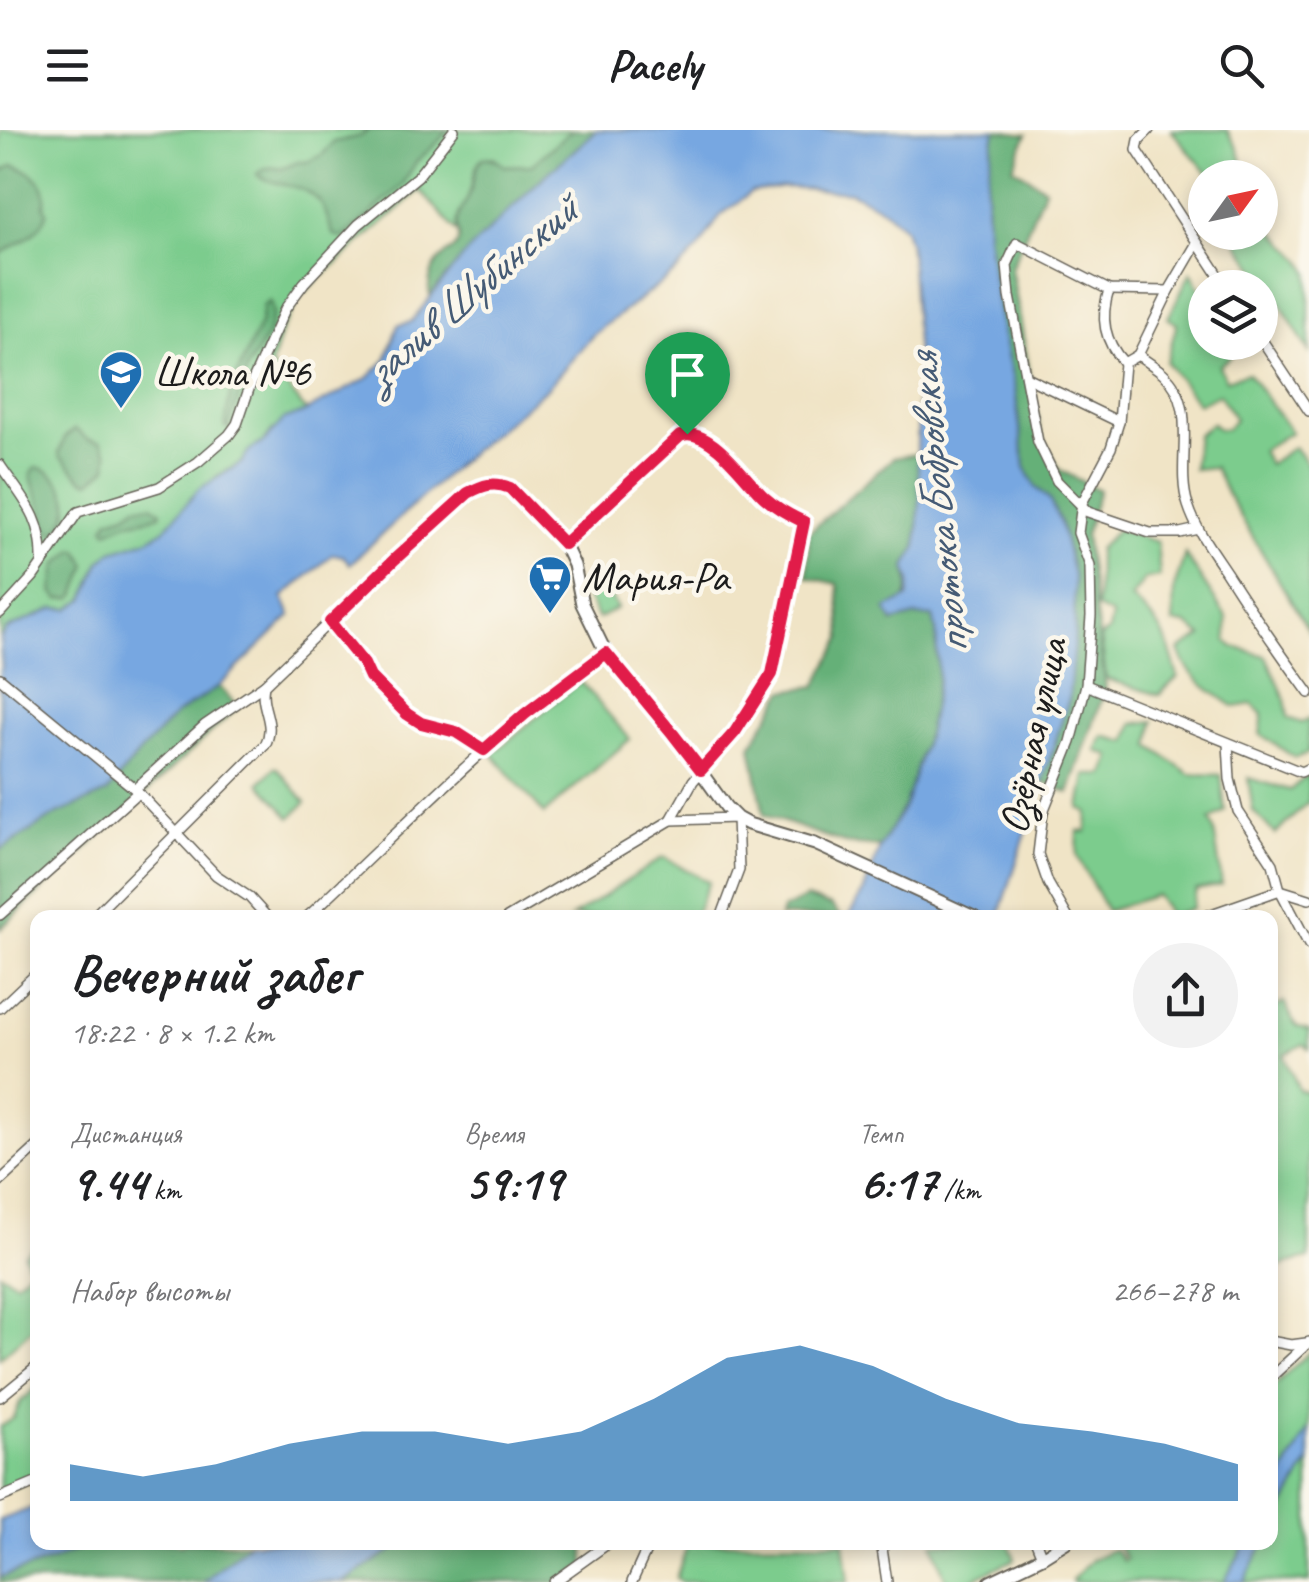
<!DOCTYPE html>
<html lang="ru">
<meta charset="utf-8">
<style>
body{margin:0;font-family:Caveat,sans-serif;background:#f2f2f2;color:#202124;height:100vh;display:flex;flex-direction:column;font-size:38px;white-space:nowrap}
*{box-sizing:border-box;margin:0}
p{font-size:32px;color:#757577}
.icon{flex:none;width:55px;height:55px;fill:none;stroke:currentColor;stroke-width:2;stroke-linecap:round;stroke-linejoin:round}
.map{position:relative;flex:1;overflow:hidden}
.details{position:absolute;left:30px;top:780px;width:1248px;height:640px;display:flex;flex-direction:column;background:#fff;border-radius:20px;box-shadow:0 5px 15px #0003}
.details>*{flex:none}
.needle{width:65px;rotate:57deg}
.tools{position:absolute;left:1188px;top:30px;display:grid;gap:20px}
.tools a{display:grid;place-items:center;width:90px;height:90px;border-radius:50%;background:#fff;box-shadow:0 5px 15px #0003;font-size:50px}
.pin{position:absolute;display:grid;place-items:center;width:85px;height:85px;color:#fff;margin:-102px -42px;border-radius:50% 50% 50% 0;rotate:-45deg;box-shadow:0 0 10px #0007}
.pin .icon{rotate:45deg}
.round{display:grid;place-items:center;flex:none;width:105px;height:105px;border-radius:52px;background:#f2f2f2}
.head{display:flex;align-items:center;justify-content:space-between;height:170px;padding:0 40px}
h1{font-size:55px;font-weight:700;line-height:75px}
.stats{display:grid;grid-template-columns:repeat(3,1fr);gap:15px;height:170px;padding:10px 40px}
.stats div{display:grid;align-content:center}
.stats b{font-size:50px;font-weight:700}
.stats small{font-size:28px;font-weight:400}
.stats p{font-size:28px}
.chart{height:280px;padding:20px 40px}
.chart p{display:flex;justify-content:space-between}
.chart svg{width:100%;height:180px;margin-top:10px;fill:#1f6fb2;opacity:.7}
header{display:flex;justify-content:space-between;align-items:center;height:130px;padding:0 40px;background:#fff;font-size:45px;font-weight:700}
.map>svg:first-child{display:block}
.green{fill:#7ccc8d;stroke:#4c7454;stroke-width:2.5}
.forest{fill:#65b078;stroke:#40664a;stroke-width:2.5}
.water{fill:#77a7e1;stroke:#4a627e;stroke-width:2.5}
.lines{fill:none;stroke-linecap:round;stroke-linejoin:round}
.minor-casing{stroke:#666258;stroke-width:12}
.tertiary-casing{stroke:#666258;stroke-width:15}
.minor{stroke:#fff;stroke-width:9}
.tertiary{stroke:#fff;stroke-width:11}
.route-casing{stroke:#fff;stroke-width:20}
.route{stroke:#e11d48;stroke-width:12}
.labels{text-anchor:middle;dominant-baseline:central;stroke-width:9;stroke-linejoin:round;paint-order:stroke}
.poi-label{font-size:42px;fill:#1c1c1c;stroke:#fbf7ec;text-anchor:start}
.street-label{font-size:42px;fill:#1c1c1c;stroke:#fbf7ec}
.water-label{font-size:45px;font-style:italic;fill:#455b75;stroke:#fbf7ec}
</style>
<header><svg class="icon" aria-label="menu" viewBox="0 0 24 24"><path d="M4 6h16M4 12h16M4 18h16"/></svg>Pacely<svg class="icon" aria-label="search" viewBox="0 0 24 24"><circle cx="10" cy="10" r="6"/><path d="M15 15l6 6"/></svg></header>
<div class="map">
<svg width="1309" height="1452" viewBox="0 0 1309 1452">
<rect width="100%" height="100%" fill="#fbf7ec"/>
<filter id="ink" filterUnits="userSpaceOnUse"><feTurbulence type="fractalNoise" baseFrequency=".01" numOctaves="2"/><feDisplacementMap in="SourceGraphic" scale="20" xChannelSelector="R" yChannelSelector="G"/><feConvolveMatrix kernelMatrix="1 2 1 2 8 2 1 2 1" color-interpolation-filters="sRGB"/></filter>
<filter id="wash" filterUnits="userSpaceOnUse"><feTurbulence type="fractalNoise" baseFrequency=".0048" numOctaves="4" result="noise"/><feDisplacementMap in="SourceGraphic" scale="40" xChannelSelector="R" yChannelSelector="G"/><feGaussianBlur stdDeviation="2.25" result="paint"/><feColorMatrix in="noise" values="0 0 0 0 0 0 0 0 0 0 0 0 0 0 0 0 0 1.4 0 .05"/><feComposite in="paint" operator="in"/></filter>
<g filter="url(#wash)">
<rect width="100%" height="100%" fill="#f0e4c6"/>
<g class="green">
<path d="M 0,0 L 572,0 L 532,35 L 504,36 L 494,27 L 484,28 C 474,38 474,47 470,61 C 466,77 456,86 458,103 L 420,60 L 302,164 L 282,199 L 271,236 L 306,281 L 273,300 L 265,311 L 250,320 L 241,333 L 217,346 L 164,400 L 147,410 L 112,421 L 100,432 L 85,469 L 69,479 L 55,478 L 7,499 L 0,509 Z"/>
<polygon points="1171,0 1227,0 1238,19 1247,47 1211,47"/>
<polygon points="1260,75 1272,99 1302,130 1309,142 1309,222 1273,162 1231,103 1260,102"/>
<polygon points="1191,142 1205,168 1205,212 1230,213 1235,222 1219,236 1226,250 1248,243 1291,302 1261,321 1269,334 1294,317 1309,336 1309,501 1227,364 1214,337 1193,339 1197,305 1212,293 1218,299 1226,299 1235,289 1219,264 1198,274 1166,232 1177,194 1168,188"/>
<path d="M 1118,399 L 1157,412 L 1160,447 L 1145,449 L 1131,468 C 1165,498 1165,504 1178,547 L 1159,565 L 1106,549 L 1101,506 L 1109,501 L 1112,486 L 1097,478 L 1098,419 Z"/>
<path d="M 1185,424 L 1227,488 L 1227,511 L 1234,517 L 1266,526 L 1285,568 L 1288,588 L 1302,593 L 1309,589 L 1309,623 L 1295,628 L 1260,604 L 1263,584 L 1252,574 L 1235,577 C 1211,561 1188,549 1179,520 L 1202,506 L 1186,494 L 1173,493 L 1174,458 Z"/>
<polygon points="602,451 617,478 598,489 587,468 588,459"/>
<polygon points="580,551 630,609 544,684 492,624"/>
<polygon points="1154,591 1150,616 1190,644 1221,645 1225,681 1210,690 1214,700 1222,755 1196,760 1192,778 1170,786 1156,765 1107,781 1077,726 1078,701 1087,702 1088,682 1080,678 1086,645 1105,645 1111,626 1097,621 1103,606 1127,612 1133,594"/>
<polygon points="274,638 277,638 306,672 291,688 260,653"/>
<polygon points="1309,644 1309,672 1275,704 1253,681 1248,648 1290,660"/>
<polygon points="663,727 709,752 694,787 572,787"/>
<polygon points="1284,872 1296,896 1309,900 1309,919 1304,914 1284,925 1299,960 1309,963 1309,1128 1288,1133 1270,1143 1270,880"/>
<polygon points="37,1113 37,1194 0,1228 0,1143 16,1152 30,1139 24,1124"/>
<polygon points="1309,1222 1309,1298 1270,1369 1270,1260"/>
<polygon points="37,1257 37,1347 0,1363 0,1297 14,1288 20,1272"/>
<polygon points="1309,1332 1309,1452 1244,1452 1264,1413 1270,1412 1270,1401"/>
<polygon points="844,1412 849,1452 682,1452 676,1448 688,1413"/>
<polygon points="933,1413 1009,1413 1015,1429 967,1452 946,1452"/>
<polygon points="1116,1413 1246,1413 1224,1452 1073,1452 1072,1450 1092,1429 1114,1419 1123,1431 1126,1429"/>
</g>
<g class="forest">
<path d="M 368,0 L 448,0 L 437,13 L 416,32 L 402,56 L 343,108 L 334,106 C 329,96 328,85 322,75 C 304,50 272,58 257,44 C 266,37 271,36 281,39 L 298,32 L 307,32 L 322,25 L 334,12 L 361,6 Z"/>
<path d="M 572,0 L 597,0 C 538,52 480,105 430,166 C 426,152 433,134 445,125 C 452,120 453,122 457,115 C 462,106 456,101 457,92 C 458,82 467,73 470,63 C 477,41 474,13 504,36 L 532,35 Z"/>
<polygon points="995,0 1027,4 1013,37 1045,58 1011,138 1041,305 1060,340 1099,360 1085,405 1106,557 1069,663 1042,652 1069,569 1074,448 1060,392 1049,369 1036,357 1025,337 1015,259 1000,193 987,106 986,56"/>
<path d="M 13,35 C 27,39 44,49 45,65 C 46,83 40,67 47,83 C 41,104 18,113 0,124 L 0,43 Z"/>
<polygon points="270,171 273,183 268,205 248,237 229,298 225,297 231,258 260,194 263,176"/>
<path d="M 75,299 L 87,309 L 101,312 L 108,324 L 107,338 L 90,352 C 77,350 72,333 60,327 L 59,323 L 65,307 Z"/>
<path d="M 917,324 L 920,367 L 917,416 L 906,437 C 913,460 905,473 893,492 L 916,486 L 933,487 L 936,500 L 938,549 L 928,601 L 905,675 L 880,717 L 847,714 L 764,685 L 751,616 L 784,561 L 816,556 L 842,508 L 838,454 L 807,447 L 809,402 L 893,328 Z"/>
<path d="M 36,337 C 53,339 71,363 68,380 C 67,389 62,396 56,402 L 52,403 C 42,390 46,391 42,378 C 39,366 32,357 31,344 Z"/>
<path d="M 152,375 L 161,381 L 160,385 C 149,389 140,391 129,392 C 121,393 115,399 107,401 L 105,397 L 109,389 L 126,384 L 137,376 Z"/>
<polygon points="74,420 78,420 87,435 76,465 73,468 59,469 53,462 57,435"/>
<polygon points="219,556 238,577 0,799 0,720 57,684 107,663 133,630 175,585"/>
<polygon points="806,768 832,776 841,787 780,787 782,780"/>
<polygon points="175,1412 180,1415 187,1412 250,1413 204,1452 0,1452 0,1447 53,1430 91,1413"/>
<polygon points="404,1413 585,1413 585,1436 561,1452 343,1452"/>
</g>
<g class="water">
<polygon points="597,0 995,0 986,56 987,106 1000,193 1015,259 1025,337 1036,357 1049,369 1060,392 1074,448 1075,503 1069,569 999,787 848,787 864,761 880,717 905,675 928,601 938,549 936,500 933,487 916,486 893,492 886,479 908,468 910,450 906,437 917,416 920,367 917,324 918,244 910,119 904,98 884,80 851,62 785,57 751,62 720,86 699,118 677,141 593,205 548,257 465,327 350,434 343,426 333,424 283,467 291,486 219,556 175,585 133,630 107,663 57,684 0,720 0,541 2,538 0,509 7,499 55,478 69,479 85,469 100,432 112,421 147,410 164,400 199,359 241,333 250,320 265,311 283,290 302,283 368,248 386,230 398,195 411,192 463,126 537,53"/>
<polygon points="1309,1298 1309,1332 1270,1401 1270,1369"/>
<polygon points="37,1376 38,1412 91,1413 53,1430 0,1447 0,1390"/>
<polygon points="250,1412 404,1412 404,1413 343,1452 204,1452"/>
<polygon points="1246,1413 1264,1413 1244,1452 1224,1452"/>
</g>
</g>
<g filter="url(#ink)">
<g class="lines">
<g class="minor-casing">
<g id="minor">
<polyline points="1149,0 1139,10 1137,20 1227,158"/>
<path d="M 1197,113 L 1169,161 L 1138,225 C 1146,231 1156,237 1163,243 C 1201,277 1174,332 1188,375 C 1196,400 1212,421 1226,442 C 1252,483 1280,523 1309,563"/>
<path d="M 1109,160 C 1100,188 1104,211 1124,233"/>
<polyline points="1169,161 1109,160 1017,113 1007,135 1010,166 1038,312 1057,351 1088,382 1150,403 1180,403 1198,399"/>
<polyline points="1260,207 1309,281"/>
<polyline points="1026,247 1119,292"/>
<path d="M 0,335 C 23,369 43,387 42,430"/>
<polyline points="0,483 33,447 78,382 159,357 198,332 229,305 237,294 249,259 285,179 304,153 358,95 418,46 454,0"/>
<polyline points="330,492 364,533 371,547 407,584 421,593 456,602 484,619"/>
<polyline points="0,548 135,659 216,745 249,767 268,788"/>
<polyline points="1086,555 1301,642 1309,638"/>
<polyline points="1228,613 1230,649 1238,681 1273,734 1280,760 1309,815"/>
<polyline points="135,659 205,595 264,555"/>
<polyline points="0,785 137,663"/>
<path d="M 92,788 L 265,615 C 277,592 259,579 264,555 L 395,429 L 468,363 L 491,354 L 500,354 L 510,358 L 564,414 L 680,306 L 695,304 L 707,308 C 737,339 765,373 804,393 L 772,544 L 735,602 L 693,651 L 671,690"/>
<path d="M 306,788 C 404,697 496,599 606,523"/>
<polyline points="507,788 671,690 737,688 739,740 721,788"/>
<polyline points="1068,788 1048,753 1038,724 1043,682 1071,612 1086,555 1091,486 1090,436 1078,403 1082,373 1111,318 1119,292 1124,233 1138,225"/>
<polyline points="1200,788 1280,760 1309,769"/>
<polyline points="0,878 38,842"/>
<polyline points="0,1051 38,1016"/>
<polyline points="1270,1211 1291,1215 1306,1213"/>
<polyline points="1270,1248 1309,1212"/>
<polyline points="0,1267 38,1236"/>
<polyline points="0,1368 38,1352"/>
<polyline points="881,1412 887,1452"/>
<polyline points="1036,1412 1042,1427"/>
<polyline points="554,1452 610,1412"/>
<polyline points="632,1452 650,1412"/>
</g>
</g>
<g class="tertiary-casing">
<g id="tertiary">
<polyline points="564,414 574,435 582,474 606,523 673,603 726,677 737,688 748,694 815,714 976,788"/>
<polyline points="990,1452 1042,1427 1066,1412"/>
</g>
</g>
<use href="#minor" class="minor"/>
<use href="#tertiary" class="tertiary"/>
</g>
</g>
<g class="lines" filter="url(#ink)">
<g class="route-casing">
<path id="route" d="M 687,304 C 716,305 743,347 764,367 C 776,378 789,385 804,392 L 772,544 L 735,602 L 701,640 L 673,604 L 606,523 L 525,584 L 484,620 L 456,602 L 421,593 L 407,584 L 370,547 L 364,534 L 330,492 L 395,429 L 468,363 C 483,355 494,351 510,358 L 564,414 L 680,306 Z"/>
</g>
<use href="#route" class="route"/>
</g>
<defs>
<g id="school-pin" transform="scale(2.25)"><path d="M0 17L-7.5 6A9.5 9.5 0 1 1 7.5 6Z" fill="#1f6fb2" stroke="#fbf7ec"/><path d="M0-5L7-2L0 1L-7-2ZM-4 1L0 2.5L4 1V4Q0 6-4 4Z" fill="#fff"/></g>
<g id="supermarket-pin" transform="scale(2.25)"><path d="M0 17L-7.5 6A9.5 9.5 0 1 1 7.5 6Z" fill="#1f6fb2" stroke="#fbf7ec"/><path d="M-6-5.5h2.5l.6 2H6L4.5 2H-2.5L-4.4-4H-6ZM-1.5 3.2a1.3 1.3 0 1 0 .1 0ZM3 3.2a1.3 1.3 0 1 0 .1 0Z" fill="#fff"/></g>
</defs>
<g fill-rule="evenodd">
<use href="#school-pin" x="121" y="242"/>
<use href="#supermarket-pin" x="550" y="447"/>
</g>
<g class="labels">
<g class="poi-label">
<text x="154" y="242">Школа №6</text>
<text x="582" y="447">Мария-Ра</text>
</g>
<g class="street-label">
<text transform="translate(1033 606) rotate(-78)">Озёрная улица</text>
</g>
<g class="water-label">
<text transform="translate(471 161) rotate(-41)">залив Шубинский</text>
<text transform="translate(938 374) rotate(-96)">протока Бобровская</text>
</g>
</g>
</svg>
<div class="tools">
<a><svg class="needle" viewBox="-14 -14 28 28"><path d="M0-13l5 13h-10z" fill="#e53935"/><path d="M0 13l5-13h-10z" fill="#757577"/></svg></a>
<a><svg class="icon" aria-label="layers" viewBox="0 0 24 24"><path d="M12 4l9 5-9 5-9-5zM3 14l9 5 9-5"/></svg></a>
</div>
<div class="pin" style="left:687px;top:304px;background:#1e9e55"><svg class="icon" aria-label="arrive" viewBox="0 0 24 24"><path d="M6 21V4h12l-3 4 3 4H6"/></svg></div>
<section class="details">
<div class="head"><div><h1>Вечерний забег</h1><p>18:22 · 8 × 1.2 km</p></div><a class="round"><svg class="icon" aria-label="share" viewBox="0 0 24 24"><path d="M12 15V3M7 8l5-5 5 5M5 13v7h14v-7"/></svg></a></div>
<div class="stats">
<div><p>Дистанция</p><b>9.44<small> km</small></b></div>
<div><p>Время</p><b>59:19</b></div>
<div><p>Темп</p><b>6:17<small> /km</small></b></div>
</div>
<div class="chart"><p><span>Набор высоты</span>266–278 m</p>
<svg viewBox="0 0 160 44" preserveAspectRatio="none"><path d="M0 44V35L10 38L20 35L30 30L40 27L50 27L60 30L70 27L80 19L90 9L100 6L110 11L120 19L130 25L140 27L150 30L160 35V44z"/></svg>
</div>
</section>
</div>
